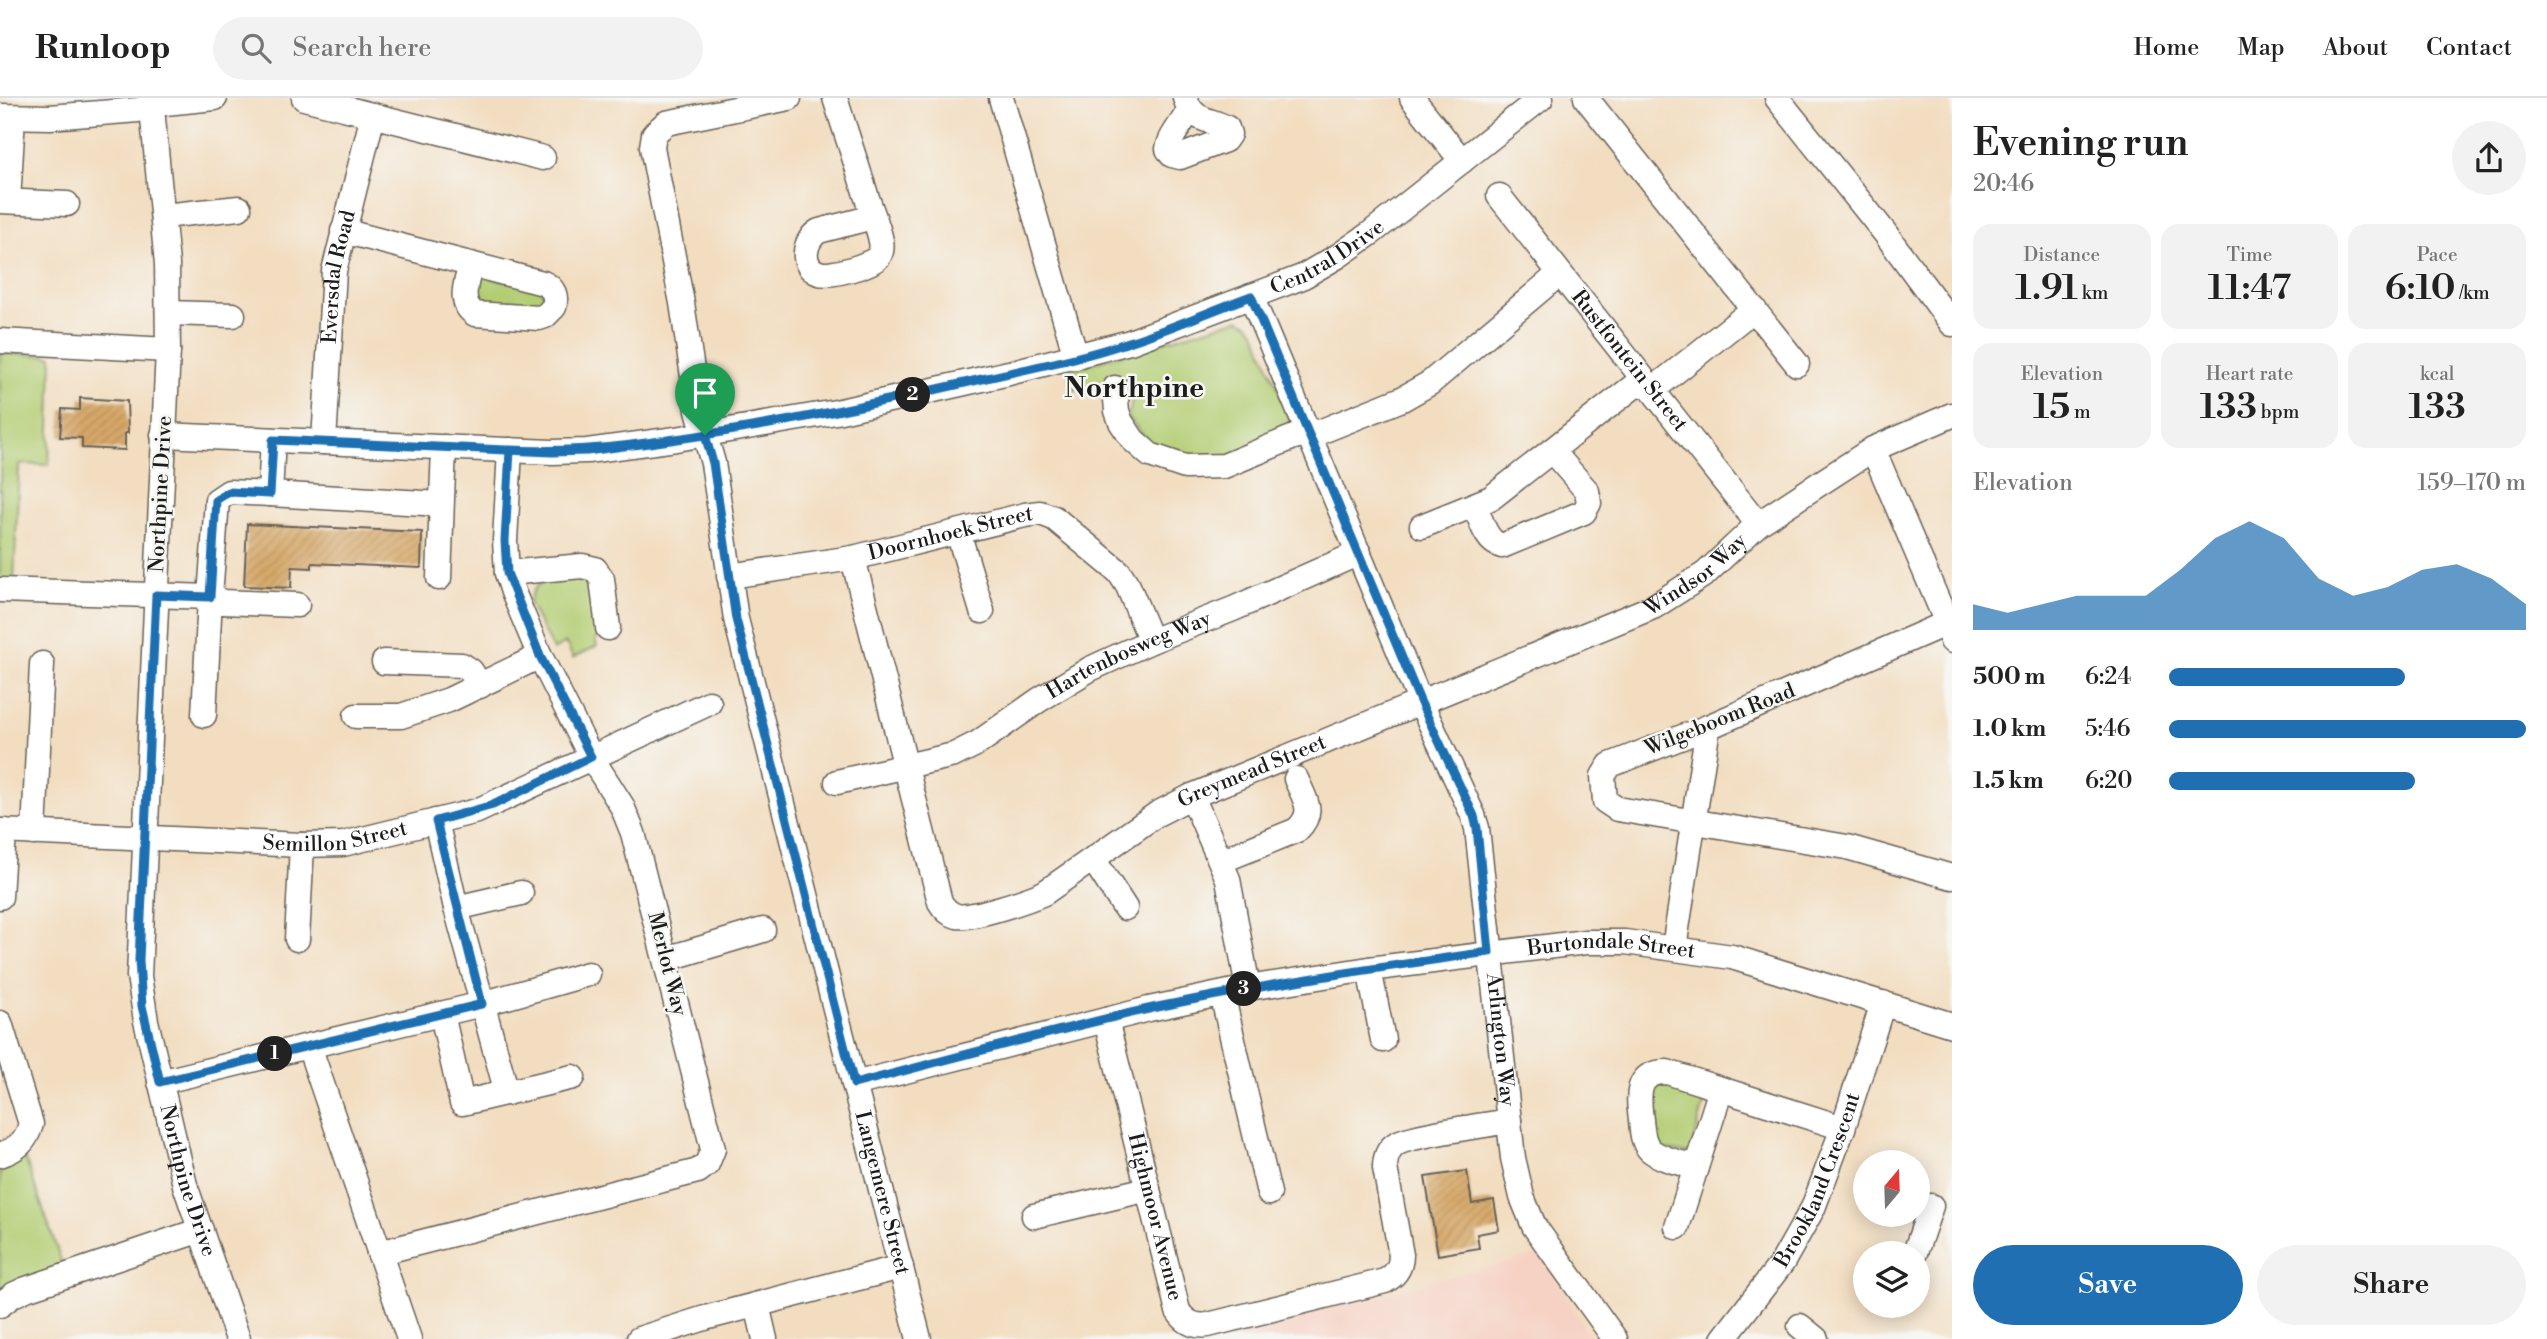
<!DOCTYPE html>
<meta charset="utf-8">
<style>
body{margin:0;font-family:"Libre Bodoni",serif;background:#f2f2f2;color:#222;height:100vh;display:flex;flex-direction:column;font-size:26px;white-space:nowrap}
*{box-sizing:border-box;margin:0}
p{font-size:23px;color:#767676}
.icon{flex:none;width:38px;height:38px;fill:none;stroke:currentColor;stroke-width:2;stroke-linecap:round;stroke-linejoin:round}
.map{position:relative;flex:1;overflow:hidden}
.sheet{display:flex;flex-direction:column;background:#fff;width:595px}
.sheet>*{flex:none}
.needle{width:46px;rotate:19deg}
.fabs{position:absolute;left:1853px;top:1052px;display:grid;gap:14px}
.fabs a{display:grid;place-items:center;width:77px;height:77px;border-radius:50%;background:#fff;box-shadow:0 4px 18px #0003;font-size:35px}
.pin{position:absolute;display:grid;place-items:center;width:60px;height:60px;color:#fff;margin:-72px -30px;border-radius:50% 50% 50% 0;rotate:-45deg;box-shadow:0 0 7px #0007}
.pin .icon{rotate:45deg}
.km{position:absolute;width:35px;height:35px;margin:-18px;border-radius:50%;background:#222;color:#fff;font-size:19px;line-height:35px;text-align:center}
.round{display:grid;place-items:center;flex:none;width:74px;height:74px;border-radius:37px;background:#f2f2f2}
.headline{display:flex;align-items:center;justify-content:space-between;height:119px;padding:0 21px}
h1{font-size:38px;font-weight:600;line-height:52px}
.figures{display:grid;grid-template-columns:repeat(3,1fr);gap:10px;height:119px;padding:7px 21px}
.figures div{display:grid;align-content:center;border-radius:18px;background:#f2f2f2;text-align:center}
.figures b{font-size:35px;font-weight:600}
.figures small{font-size:19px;font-weight:400}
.figures p{font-size:19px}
.chart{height:196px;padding:14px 21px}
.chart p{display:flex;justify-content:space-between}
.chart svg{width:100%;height:126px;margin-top:7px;fill:#1f6fb2;opacity:.7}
.action{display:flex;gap:14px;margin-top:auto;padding:14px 21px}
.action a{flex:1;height:80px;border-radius:42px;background:#1f6fb2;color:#fff;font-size:28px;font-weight:600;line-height:80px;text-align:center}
.action a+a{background:#f2f2f2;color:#222}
ul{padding:0 21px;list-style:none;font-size:23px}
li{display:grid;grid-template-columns:112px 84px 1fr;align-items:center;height:52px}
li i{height:18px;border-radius:9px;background:#1f6fb2}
header{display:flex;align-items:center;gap:42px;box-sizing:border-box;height:98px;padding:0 35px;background:#fff;border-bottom:2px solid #e0e0e0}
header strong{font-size:33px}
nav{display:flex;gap:38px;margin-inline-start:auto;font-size:24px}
.search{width:490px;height:63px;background:#f2f2f2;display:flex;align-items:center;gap:18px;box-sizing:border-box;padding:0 24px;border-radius:38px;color:#767676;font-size:26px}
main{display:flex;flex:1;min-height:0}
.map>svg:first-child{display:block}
.built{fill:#f6d2c4}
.park{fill:#b3cd73;stroke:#687448;stroke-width:2}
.building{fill:url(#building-hatch)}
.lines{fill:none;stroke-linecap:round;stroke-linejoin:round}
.minor-casing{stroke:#676055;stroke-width:27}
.minor{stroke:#fff;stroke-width:24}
.route-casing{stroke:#fff;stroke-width:14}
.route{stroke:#1f6fb2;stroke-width:9}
.labels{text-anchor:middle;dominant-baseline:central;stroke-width:5;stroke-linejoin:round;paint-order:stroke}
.street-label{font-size:21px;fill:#1c1c1c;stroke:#f6f6f2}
.district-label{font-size:28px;font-weight:bold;fill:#1c1c1c;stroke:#f6f6f2}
</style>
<header>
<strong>Runloop</strong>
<div class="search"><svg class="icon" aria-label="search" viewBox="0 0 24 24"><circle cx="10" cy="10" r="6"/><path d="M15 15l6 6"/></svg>Search here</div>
<nav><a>Home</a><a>Map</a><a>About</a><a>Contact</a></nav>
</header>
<main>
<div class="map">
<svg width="1952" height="1241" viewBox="0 0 1952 1241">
<defs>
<pattern id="building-hatch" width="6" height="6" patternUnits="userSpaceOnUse" patternTransform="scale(1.75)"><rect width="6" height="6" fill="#d6a768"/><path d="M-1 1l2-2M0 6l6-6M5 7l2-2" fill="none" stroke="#b78f5a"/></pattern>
</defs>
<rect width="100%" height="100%" fill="#f6f6f2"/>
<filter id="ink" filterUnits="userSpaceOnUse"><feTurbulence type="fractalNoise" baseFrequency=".0143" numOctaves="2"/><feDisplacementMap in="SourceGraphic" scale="14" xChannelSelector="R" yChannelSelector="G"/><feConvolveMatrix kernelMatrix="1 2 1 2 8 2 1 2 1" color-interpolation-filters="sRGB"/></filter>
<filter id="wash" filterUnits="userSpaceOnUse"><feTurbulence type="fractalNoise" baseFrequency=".00686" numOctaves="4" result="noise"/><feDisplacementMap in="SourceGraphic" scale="28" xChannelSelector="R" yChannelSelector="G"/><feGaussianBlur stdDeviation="1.57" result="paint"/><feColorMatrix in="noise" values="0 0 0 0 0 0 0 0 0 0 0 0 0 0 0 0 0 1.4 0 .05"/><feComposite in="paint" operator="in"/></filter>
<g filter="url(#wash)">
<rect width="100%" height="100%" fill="#f2ddc0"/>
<polygon class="built" points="1540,1156 1591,1241 1207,1241"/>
<g class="park">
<polygon points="482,178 541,190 547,208 475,205 473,187"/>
<polygon points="1239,221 1249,226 1255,233 1292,326 1289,332 1223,362 1157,353 1128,320 1132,302 1128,281 1125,280 1073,292 1068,272"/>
<polygon points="0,255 52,258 49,367 19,366 14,485 0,485"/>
<path d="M 592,480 L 600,539 L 595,541 L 597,548 L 573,560 L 566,545 L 553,552 L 529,505 C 531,500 532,493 536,489 C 544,479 579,481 592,480 Z"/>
<polygon points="1656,983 1706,999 1690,1056 1657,1050 1647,991"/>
<polygon points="24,1057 64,1171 0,1196 0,1065"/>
</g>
<g id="blocks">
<g class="building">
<polygon points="80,300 127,303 128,335 125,335 125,352 82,350 82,340 60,339 62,311 80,312"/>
<polygon points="247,426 422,434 421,470 312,465 312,470 292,469 291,490 244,488"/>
<polygon points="1467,1073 1472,1106 1494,1102 1499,1132 1477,1136 1479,1150 1438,1157 1425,1079"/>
</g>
</g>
</g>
<g filter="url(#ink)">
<use href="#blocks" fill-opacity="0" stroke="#676055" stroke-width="2"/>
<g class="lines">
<g class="minor-casing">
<g id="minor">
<path id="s1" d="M 151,0 L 167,166 L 168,252 L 139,878 L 146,923 L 185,1087 L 238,1241"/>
<polyline points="304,0 543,60"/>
<path id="s2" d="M 789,0 L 666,25 L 654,36 L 652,49 L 682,205 L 698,312 L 713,365 L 736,521 L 919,1241"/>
<path d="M 835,0 C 845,32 856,64 866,97 C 871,112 878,127 881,143 C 882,148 882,153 879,158 C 873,167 830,179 819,175 C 799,169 804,141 819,133 L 873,119"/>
<polyline points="1001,0 1076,259"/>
<path d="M 1185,0 C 1193,24 1208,20 1227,30 L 1229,36 L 1225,42 L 1180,59 L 1172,57 L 1168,51 C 1170,38 1183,25 1189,12"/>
<polyline points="1412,0 1462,63"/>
<polyline points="1586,0 1797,266"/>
<polyline points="1777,0 1885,135 1952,226"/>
<polyline points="0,18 50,19 138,12 165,5 215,0"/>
<path id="s3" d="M 1499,98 L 1758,426"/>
<polyline points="0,103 67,106"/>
<polyline points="8,103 13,19"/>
<polyline points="163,118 239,110"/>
<path d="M 343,133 L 543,185 C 554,190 557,198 554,209 L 545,218 L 539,220 L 475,216 C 457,204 467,183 471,166"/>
<path id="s4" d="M 1251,198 L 1420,603 L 1473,717 L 1477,730 L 1513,1060 L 1522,1099 L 1534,1128 L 1615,1241"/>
<polyline points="168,215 233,217"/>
<polyline points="0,243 168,252"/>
<polyline points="1115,290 1117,313 1121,324 1133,342 1150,357 1185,369 1224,368 1294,339 1322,333 1402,301 1430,285 1559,176"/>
<path id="s5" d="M 163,337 L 552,354 L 587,353 L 676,341 L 836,314 L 1009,275 L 1130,244 L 1302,179 L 1338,158 L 1371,135 L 1541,0"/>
<path id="s6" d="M 324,344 L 334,173 L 373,17"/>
<polyline points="1873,351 1947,525 1952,543"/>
<polyline points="270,396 441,406"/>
<path d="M 1475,407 C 1481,421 1485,444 1502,448 L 1584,414 L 1589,405 L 1587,393 L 1553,354"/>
<polyline points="1422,428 1491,400 1634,288 1660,286 1754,211"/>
<polyline points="958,434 982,513"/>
<path id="s7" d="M 853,460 L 940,804 C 944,811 949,816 957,818 C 972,821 1028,802 1044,795 L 1157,716 L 1192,698 L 1653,509 L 1705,476 L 1758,426 L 1822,384 L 1873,351 L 1952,317"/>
<polyline points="507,475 582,468 595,471 602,481 608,530"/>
<path id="s8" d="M 729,478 L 853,460 L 1025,417 L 1040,415 L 1054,420 L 1119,474 L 1128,488 L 1151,543"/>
<polyline points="439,480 444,349"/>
<polyline points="0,492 210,499 217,402 229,394 270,396 273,342"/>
<polyline points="1947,525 1708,629 1610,667 1603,678 1605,703 1617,711 1847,749 1952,779"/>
<polyline points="384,564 462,567 471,573 480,588"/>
<polyline points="204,617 210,499 223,504 297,507"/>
<polyline points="356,618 401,618 449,602 540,558"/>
<path id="s9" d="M 837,684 L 954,657 L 978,645 L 1039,602 L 1090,571 L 1151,543 L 1233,511 L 1359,455"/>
<polyline points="1192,698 1228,781 1248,890"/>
<polyline points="436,723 456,810 507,995"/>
<path id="s10" d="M 0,733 L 302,747 L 343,746 L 477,713 L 709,605"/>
<polyline points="34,735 42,566"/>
<polyline points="1093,761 1125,810"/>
<path d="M 1221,763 L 1297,732 C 1316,714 1305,702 1296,681"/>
<polyline points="0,799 4,733"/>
<polyline points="456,810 521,795"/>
<polyline points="297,841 302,747"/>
<polyline points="1674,850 1708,629"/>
<polyline points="666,861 763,832"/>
<polyline points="1369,871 1383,942"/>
<polyline points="1222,896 1269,1095"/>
<polyline points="442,916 462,1005 573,979"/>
<path id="s11" d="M 1106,922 L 1178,1213 C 1185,1224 1194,1229 1208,1227 L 1385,1183 C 1396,1177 1401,1169 1401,1157 L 1385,1070 C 1385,1061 1387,1052 1396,1046 C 1410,1037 1488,1027 1509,1023"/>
<path d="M 0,925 L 31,1026 C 26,1044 17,1051 0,1057"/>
<polyline points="309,948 409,1241"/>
<polyline points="160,984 482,906 588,876"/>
<path id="s12" d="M 854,986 L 1149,911 L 1248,890 L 1369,871 L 1586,844 L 1625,844 L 1732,859 L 1952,927"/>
<path d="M 1696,1069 C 1682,1065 1662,1062 1650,1052 C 1642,1044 1642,1032 1641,1022 C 1638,998 1635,974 1667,974 L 1843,1030"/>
<polyline points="1034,1118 1148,1091"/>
<polyline points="1677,1129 1721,991"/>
<polyline points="379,1155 698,1073 707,1066 713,1051 633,735 622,708 591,659 540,558 513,494 507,475 505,443 510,352"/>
<polyline points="1915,1155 1931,1108"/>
<polyline points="0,1207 13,1197 26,1191 201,1132"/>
<polyline points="757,1207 765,1241"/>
<polyline points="1800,1228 1816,1241"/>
<polyline points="639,1241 705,1220 901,1169"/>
<path id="s13" d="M 1723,1241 L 1782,1165 L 1813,1110 L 1843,1030 L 1883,905"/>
</g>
</g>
<use href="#minor" class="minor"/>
</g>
</g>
<g class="lines" filter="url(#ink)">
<g class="route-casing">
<path id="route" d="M 705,337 L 587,353 L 552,354 L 273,342 L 270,396 L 229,394 L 216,402 L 210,499 L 156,497 L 139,862 L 142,908 L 160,984 L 482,906 L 436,723 L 493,707 L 591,659 L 540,558 L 507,475 L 505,443 L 510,352 C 594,356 676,342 758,328 C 833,315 908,298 982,281 C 1032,270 1083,260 1132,243 C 1172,230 1211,213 1251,198 L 1420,603 L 1474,718 L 1477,730 L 1489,854 C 1377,870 1264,886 1153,910 C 1053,932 954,960 854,986 L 736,521 L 713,365 L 705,337"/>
</g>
<use href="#route" class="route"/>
</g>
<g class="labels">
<g class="street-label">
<text stroke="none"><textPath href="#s5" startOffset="1194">Central Drive</textPath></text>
<text stroke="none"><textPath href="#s6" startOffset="166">Eversdal Road</textPath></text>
<text stroke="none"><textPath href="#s3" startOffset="210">Rustfontein Street</textPath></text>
<text transform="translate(161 396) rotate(-87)">Northpine Drive</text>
<text stroke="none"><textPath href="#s8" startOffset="226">Doornhoek Street</textPath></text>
<text stroke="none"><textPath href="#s7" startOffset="1197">Windsor Way</textPath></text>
<text stroke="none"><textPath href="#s9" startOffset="322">Hartenbosweg Way</textPath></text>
<text transform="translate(1720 622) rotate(-22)">Wilgeboom Road</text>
<text stroke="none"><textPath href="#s7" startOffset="710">Greymead Street</textPath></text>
<text stroke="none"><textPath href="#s10" startOffset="336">Semillon Street</textPath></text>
<text stroke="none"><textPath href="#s12" startOffset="772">Burtondale Street</textPath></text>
<text transform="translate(667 866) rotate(76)">Merlot Way</text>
<text stroke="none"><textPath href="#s4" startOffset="791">Arlington Way</textPath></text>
<text stroke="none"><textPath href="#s13" startOffset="187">Brookland Crescent</textPath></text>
<text stroke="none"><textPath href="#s1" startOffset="1090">Northpine Drive</textPath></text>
<text stroke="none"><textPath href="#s2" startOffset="1227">Langemere Street</textPath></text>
<text stroke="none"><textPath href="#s11" startOffset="203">Highmoor Avenue</textPath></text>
</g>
<g class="district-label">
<text x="1134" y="290">Northpine</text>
</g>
</g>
</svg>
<div class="fabs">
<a><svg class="needle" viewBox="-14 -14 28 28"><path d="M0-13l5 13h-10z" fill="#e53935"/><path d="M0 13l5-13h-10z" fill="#767676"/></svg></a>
<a><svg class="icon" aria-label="layers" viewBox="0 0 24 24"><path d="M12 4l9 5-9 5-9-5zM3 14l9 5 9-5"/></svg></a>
</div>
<div class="pin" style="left:705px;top:337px;background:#1e9e55"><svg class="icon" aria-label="arrive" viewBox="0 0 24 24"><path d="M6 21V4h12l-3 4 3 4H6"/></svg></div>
<b class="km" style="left:275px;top:956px">1</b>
<b class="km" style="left:913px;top:297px">2</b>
<b class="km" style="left:1244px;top:891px">3</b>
</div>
<section class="sheet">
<div class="headline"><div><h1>Evening run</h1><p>20:46</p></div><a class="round"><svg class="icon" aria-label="share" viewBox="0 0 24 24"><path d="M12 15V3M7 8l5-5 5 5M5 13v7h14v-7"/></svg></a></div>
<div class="figures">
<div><p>Distance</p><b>1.91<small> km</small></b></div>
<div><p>Time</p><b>11:47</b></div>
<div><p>Pace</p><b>6:10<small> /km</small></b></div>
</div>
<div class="figures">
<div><p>Elevation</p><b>15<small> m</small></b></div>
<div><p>Heart rate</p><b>133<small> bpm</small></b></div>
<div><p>kcal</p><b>133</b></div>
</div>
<div class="chart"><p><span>Elevation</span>159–170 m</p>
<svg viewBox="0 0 160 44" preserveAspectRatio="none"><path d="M0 44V35L10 38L20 35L30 32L40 32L50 32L60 23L70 12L80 6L90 12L100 26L110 32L120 29L130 23L140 21L150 26L160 35V44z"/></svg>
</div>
<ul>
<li><b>500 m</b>6:24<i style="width:66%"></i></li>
<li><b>1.0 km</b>5:46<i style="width:100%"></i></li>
<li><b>1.5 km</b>6:20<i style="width:69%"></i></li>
</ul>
<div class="action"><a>Save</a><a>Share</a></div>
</section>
</main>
